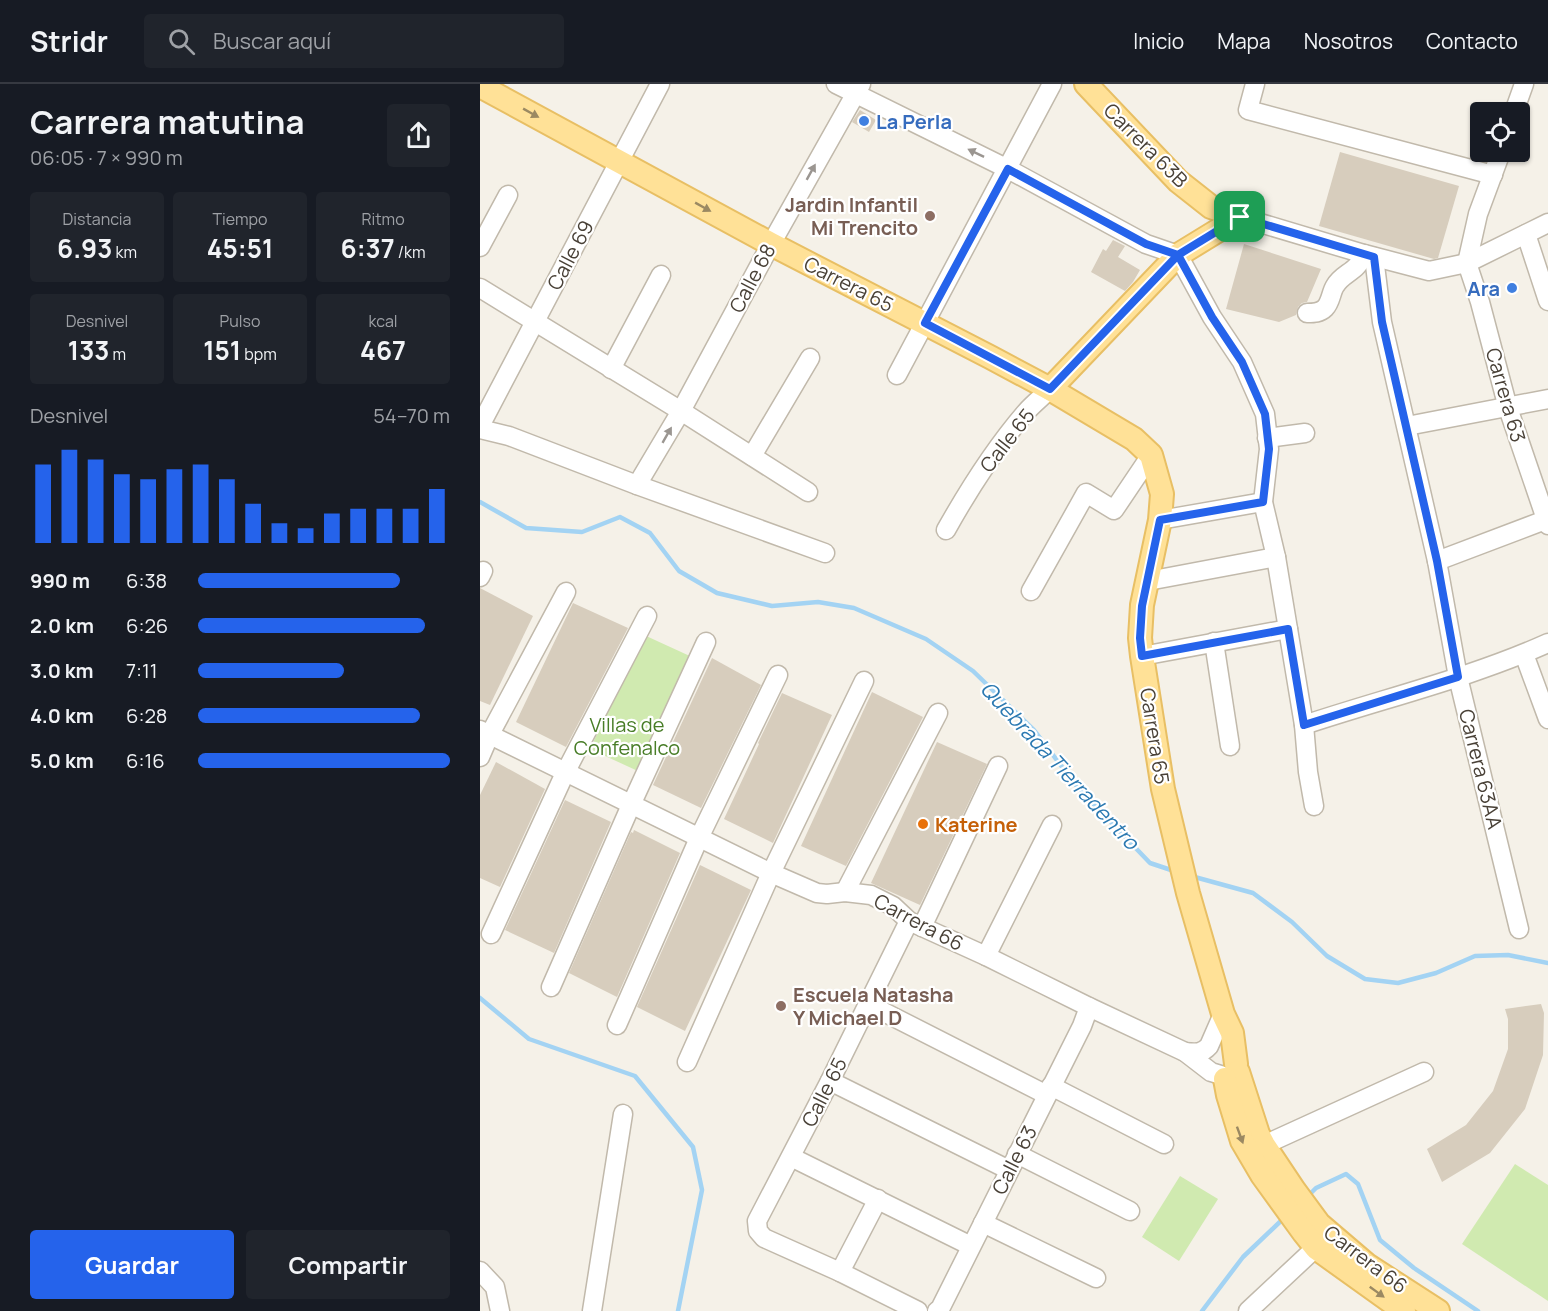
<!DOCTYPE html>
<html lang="es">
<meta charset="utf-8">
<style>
body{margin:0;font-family:Manrope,sans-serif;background:#20242c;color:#f1f3f6;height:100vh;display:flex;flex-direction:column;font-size:22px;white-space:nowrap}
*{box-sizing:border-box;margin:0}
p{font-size:20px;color:#9ea1a6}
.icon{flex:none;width:33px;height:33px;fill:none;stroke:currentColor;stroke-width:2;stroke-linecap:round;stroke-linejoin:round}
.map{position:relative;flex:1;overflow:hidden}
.sheet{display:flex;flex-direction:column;background:#171b24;width:480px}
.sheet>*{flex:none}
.fabs{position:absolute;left:990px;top:18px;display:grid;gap:12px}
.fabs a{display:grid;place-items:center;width:60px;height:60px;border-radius:6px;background:#171b24;box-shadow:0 2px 4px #0004;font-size:30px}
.pin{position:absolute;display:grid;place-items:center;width:51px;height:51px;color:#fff;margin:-26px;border-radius:12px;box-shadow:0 3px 9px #0006}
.round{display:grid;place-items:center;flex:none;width:63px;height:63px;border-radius:6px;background:#20242c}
.overview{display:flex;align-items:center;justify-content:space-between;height:102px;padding:0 30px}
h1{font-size:33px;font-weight:700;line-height:45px}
.figures{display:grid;grid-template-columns:repeat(3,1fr);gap:9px;height:102px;padding:6px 30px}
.figures div{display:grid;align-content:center;border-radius:6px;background:#20242c;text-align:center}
.figures b{font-size:26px;font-weight:700}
.figures small{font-size:16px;font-weight:400}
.figures p{font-size:16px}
.chart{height:168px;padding:12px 30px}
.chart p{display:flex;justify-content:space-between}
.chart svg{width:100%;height:108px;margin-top:6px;stroke:#2563eb;stroke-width:6}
.action{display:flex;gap:12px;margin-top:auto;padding:12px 30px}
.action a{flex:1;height:69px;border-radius:6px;background:#2563eb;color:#fff;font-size:24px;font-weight:700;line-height:69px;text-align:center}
.action a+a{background:#20242c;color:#f1f3f6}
ul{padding:0 30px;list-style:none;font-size:20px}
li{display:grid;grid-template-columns:96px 72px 1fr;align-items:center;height:45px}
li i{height:15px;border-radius:8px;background:#2563eb}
header{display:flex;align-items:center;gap:36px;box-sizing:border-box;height:84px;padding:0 30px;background:#171b24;border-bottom:2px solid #363941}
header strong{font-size:28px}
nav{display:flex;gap:33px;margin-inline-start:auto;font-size:21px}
.search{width:420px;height:54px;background:#20242c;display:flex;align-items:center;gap:15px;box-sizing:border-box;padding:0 21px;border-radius:6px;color:#9ea1a6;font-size:22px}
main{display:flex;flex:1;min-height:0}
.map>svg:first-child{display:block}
.green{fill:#d0eab0}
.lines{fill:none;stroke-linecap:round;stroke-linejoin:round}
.stream{stroke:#a3d3f3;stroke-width:4.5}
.building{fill:#d7cdbd}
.minor-casing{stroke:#c1b9ab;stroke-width:21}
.major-casing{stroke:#e8bf64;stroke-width:26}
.minor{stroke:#fff;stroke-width:18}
.major{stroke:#ffe197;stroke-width:22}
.oneway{fill:#9b8962}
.oneway2{fill:#9b9691}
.route-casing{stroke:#fff;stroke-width:12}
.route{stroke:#2563eb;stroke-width:8}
.shop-dot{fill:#3f7fe0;stroke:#fff;stroke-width:2}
.education-dot{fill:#8d6e63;stroke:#fff;stroke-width:2}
.food-dot{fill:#e8710a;stroke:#fff;stroke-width:2}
.labels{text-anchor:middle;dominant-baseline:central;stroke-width:4.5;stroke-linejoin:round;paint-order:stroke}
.shop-label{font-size:20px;font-weight:bold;fill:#366cbe;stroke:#fff;text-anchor:start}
.street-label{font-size:20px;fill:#494137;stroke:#fff}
.education-label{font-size:20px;font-weight:bold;fill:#785e54;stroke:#fff;text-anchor:end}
.park-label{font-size:20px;fill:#487d27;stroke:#fff}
.food-label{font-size:20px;font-weight:bold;fill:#c56008;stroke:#fff;text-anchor:start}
.water-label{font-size:21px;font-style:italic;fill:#2b79b1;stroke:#fff}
</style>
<header>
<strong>Stridr</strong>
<div class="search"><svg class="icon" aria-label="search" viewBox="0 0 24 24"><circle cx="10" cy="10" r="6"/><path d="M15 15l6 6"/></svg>Buscar aquí</div>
<nav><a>Inicio</a><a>Mapa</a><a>Nosotros</a><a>Contacto</a></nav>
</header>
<main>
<section class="sheet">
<div class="overview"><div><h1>Carrera matutina</h1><p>06:05 · 7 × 990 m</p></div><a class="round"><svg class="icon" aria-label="share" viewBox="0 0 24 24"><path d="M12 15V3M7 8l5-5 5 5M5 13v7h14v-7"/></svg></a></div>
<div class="figures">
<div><p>Distancia</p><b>6.93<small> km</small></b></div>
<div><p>Tiempo</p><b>45:51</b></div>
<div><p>Ritmo</p><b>6:37<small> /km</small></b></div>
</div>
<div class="figures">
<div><p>Desnivel</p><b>133<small> m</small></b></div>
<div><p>Pulso</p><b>151<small> bpm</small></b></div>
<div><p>kcal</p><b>467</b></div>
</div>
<div class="chart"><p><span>Desnivel</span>54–70 m</p>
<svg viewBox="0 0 160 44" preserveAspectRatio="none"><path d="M5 44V12M15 44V6M25 44V10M35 44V16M45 44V18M55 44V14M65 44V12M75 44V18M85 44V28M95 44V36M105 44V38M115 44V32M125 44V30M135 44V30M145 44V30M155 44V22"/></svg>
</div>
<ul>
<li><b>990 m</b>6:38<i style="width:80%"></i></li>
<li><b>2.0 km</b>6:26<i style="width:90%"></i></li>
<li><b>3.0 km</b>7:11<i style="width:58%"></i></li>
<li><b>4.0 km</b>6:28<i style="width:88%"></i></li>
<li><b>5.0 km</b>6:16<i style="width:100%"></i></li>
</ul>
<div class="action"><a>Guardar</a><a>Compartir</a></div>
</section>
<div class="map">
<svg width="1068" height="1227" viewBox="0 0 1068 1227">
<rect width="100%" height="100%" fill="#f5f1e8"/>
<g class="green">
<polygon points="164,551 212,573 160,688 110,665"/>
<polygon points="1035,1080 1068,1101 1068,1217 982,1160"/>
<polygon points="700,1092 738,1115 699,1177 662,1153"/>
</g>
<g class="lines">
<g class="stream">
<polyline points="0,418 46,444 102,448 140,433 170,449 199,487 237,509 292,522 338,518 374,524 446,555 493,587 554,646 598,704 670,779 694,787"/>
<polyline points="711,792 773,809 812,838 847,872 885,895 918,899 956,889 995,872 1028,871 1068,879"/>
<polyline points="0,914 49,955 155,992 213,1063 222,1106 198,1227"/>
<polyline points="827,1113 836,1104 866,1090 878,1100 900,1156 934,1184 998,1227"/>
<polyline points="722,1227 763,1173 805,1133"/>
</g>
</g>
<g class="building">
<polygon points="380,26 396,36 389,48 372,38"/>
<polygon points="860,68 979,102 958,174 954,175 839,142"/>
<polygon points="633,156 645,162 638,173 660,186 653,198 645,207 611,188 623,165 626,167"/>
<polygon points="764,160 841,185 827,218 822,219 818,223 816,231 799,238 746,225"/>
<polygon points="0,504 53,532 10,621 0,617"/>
<polygon points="93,519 148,544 86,663 36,638"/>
<polygon points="232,574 281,601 221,724 173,701"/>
<polygon points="392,608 443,633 366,782 321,762"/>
<polygon points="302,609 352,631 293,759 244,735 279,660 278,659"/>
<polygon points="457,658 507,680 440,821 391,799"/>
<polygon points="16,678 65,705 20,803 0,794 0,711"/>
<polygon points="85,716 131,738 74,869 25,846"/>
<polygon points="154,746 200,769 137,913 89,889 151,748 153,749"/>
<polygon points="220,781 271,806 205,947 157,923"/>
<polygon points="1061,920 1064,929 1063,971 1045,1025 1010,1069 962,1098 947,1065 986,1041 1013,1007 1028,965 1028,935 1025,925"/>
</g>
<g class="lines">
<g class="minor-casing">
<g id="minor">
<polyline points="356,0 528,85 666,160 698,171 732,233 762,278 785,330 789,365 783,418 796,473 824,641 828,688 834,722"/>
<polyline points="775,0 768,26 1013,91"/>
<polyline points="1034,28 1044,0"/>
<polyline points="1021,68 998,130 987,179 1000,218 1028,324 1068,441"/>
<polyline points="760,133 884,170 949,187 987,179 1068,139"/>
<polyline points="1046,150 1068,217"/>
<polyline points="0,163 28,111"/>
<polyline points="894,173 902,238 957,477 978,593 1039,845"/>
<polyline points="0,204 201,327 328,408"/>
<path d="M 827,229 C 834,229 840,229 845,224 C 851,218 851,208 855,202 C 863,188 877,189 884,170"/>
<polyline points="131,285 181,191"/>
<polyline points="417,291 572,0"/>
<polyline points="0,342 180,0"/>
<polyline points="927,342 1068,315"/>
<polyline points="0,345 29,352 157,401 345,469"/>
<polyline points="787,354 825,349"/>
<polyline points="272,372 330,274"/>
<polyline points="157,401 201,327 291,160 381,0"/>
<polyline points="680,436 783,418"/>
<path d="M 466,446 C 489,405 515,364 546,328 C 553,320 562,313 570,305"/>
<polyline points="957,477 1068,435"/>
<polyline points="0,493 3,487"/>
<polyline points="668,497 796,473"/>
<polyline points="551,507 606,409 634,426 671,371"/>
<polyline points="734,558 750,662"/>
<polyline points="1044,570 1068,635"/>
<polyline points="662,572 808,545"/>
<path d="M 824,641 C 905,614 990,594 1068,559"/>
<polyline points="0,646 291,789 337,809 347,810 365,808 391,811 413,822 429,837 506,872 609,923 705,968 731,988 741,991"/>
<polyline points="0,673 10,650 86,508"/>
<polyline points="365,808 458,629"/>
<polyline points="429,837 350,997 277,1137 278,1147 284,1154 360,1188 438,1227"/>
<polyline points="442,843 518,682"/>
<polyline points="11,850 85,689 167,532"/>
<polyline points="506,872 572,741"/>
<polyline points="71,903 151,721 226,558"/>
<polyline points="388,920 567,1011"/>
<polyline points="137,941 219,754 298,591"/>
<path d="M 705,968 C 715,969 722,970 729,962 L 743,930"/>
<polyline points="207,978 291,789 384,597"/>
<polyline points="350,997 529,1086"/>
<polyline points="571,1002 684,1060"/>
<polyline points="784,1061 944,988"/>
<polyline points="537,1070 650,1127"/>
<polyline points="311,1073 491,1162"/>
<polyline points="503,1139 616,1194"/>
<polyline points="0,1187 15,1203 20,1227"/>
<polyline points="360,1188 398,1115"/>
<polyline points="112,1227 143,1030"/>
<polyline points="457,1227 460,1225 602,942 609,923"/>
<polyline points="768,1227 844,1156"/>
</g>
</g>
<g class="major-casing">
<g id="major">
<polyline points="606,0 698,97 731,123 760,133"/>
<polyline points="0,2 291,160 510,273 570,305 654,355 671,371 682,410 680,436 662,521 660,554 662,572 683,705 708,809 743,930 752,949 756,980"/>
<polyline points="570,305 698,171 760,133"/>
<polyline points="758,988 778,1050 784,1061 814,1106 839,1140 887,1181 958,1227"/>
<polyline points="745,995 748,1011 762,1057 782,1091 824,1149 836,1164 924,1227"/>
</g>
</g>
<use href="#minor" class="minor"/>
<use href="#major" class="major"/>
</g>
<defs><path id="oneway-solid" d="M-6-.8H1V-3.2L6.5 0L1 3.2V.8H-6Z" transform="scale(1.5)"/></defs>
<g class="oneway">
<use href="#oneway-solid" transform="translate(51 29) rotate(29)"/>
<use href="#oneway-solid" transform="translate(223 123) rotate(29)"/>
<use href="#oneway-solid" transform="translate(760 1051) rotate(70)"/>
<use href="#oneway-solid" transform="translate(897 1208) rotate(36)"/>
</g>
<g class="oneway2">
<use href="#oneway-solid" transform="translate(496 69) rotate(-154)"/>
<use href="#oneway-solid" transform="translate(331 88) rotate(-61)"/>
<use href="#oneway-solid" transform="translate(187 351) rotate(-60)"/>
</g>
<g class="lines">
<g class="route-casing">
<polyline id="route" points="760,133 698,171 570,305 445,239 528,85 666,160 698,171 732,233 762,278 785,330 789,365 783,418 680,436 662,522 660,554 662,572 808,545 824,641 978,593 957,477 902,238 894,173 760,133"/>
</g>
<use href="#route" class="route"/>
</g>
<g class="shop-dot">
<circle cx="384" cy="37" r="6"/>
<circle cx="1032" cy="204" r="6"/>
</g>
<g class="education-dot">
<circle cx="450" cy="132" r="6"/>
<circle cx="301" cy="922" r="6"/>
</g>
<circle class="food-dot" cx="443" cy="740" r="6"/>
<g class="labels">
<g class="shop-label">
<text x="396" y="37">La Perla</text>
<text x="1020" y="204" text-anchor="end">Ara</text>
</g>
<g class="street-label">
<text transform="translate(666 61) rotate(45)">Carrera 63B</text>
<text transform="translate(90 171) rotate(-62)">Calle 69</text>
<text transform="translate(272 194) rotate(-62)">Calle 68</text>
<text transform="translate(369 200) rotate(27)">Carrera 65</text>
<text transform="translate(1026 311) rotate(74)">Carrera 63</text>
<text transform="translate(527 356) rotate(-52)">Calle 65</text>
<text transform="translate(675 652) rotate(81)">Carrera 65</text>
<text transform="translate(1001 685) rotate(76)">Carrera 63AA</text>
<text transform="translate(439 838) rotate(28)">Carrera 66</text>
<text transform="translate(344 1008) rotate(-63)">Calle 65</text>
<text transform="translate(534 1076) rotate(-63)">Calle 63</text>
<text transform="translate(886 1175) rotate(37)">Carrera 66</text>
</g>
<g class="education-label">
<text x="438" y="120">Jardin Infantil<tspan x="438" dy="23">Mi Trencito</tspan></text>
<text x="313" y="910" text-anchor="start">Escuela Natasha<tspan x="313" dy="23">Y Michael D</tspan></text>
</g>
<g class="park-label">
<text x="147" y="640">Villas de<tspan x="147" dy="23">Confenalco</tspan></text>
</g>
<g class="food-label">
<text x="455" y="740">Katerine</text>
</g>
<g class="water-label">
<text transform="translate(580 681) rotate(47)">Quebrada Tierradentro</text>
</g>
</g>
</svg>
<div class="fabs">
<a><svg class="icon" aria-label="locate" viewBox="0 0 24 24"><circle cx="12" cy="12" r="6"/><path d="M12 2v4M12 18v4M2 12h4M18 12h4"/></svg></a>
</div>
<div class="pin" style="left:760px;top:133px;background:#1e9e55"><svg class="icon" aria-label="arrive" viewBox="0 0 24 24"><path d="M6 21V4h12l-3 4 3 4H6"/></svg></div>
</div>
</main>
